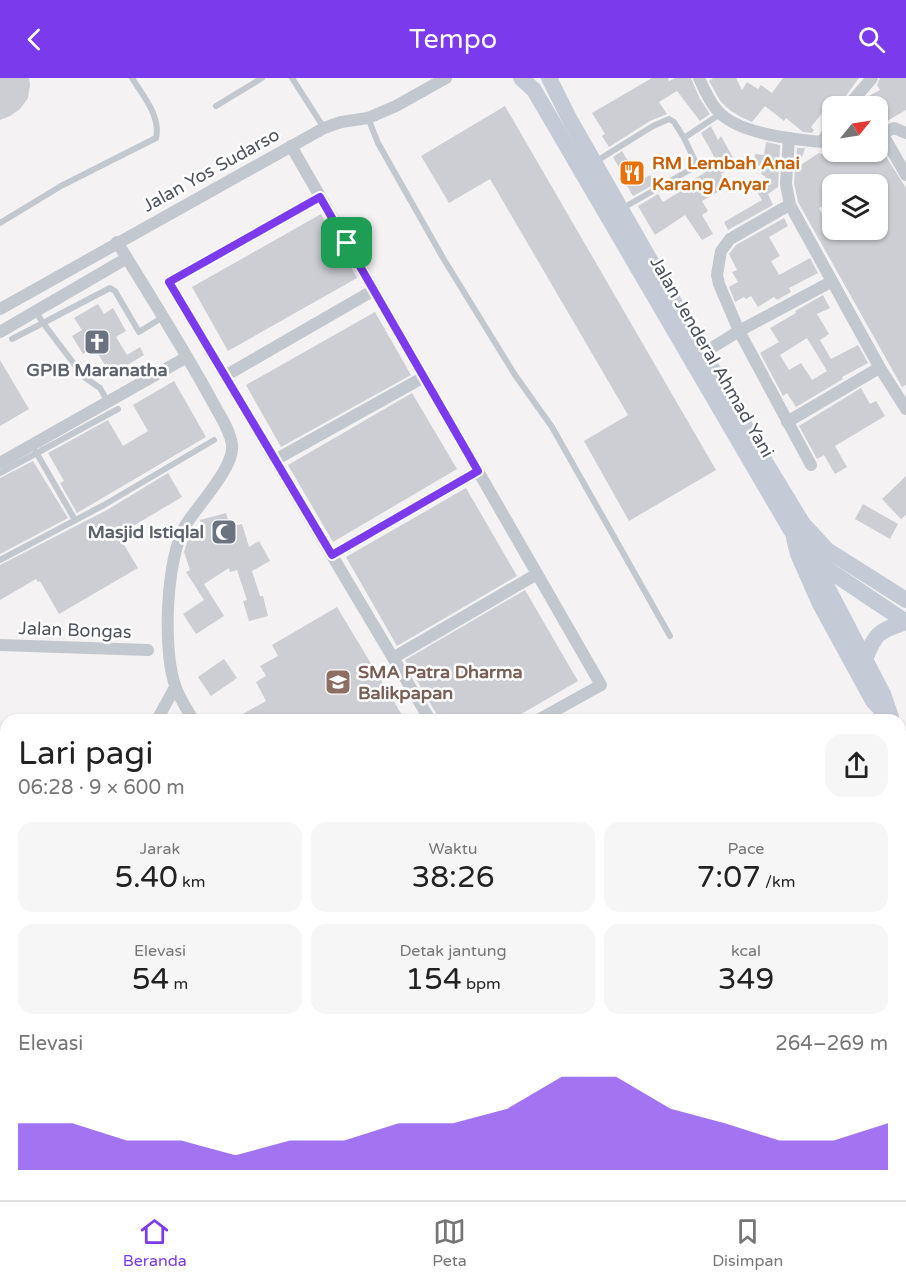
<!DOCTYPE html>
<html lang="id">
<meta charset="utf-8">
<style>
body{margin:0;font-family:"Varela Round",sans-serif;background:#f6f6f6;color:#222;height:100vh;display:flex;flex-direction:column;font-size:22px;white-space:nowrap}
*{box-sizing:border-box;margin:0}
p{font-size:20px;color:#767676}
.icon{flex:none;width:33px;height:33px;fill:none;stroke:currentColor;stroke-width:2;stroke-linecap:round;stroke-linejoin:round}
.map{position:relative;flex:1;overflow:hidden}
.details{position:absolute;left:0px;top:636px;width:906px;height:486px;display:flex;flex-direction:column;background:#fff;border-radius:18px 18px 0 0;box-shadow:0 2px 4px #0004}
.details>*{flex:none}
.needle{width:39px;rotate:60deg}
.controls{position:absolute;left:822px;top:18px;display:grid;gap:12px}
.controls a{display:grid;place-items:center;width:66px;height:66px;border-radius:12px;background:#fff;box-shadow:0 2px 4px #0004;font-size:30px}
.pin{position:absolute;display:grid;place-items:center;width:51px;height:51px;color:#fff;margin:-26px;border-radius:12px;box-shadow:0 3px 9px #0006}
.round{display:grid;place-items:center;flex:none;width:63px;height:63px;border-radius:18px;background:#f6f6f6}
.overview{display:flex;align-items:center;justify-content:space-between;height:102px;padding:0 18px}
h1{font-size:33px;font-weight:600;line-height:45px}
.figures{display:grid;grid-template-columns:repeat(3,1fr);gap:9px;height:102px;padding:6px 18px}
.figures div{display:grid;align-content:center;border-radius:15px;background:#f6f6f6;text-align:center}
.figures b{font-size:30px;font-weight:600}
.figures small{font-size:16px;font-weight:400}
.figures p{font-size:16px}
.chart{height:168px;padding:12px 18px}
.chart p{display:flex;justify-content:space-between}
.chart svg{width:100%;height:108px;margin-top:6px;fill:#7c3aed;opacity:.7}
header{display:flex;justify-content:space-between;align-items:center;height:78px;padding:0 18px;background:#7c3aed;color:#fff;font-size:27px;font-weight:600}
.dock{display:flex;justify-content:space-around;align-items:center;height:84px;border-top:2px solid #e0e0e0;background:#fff;font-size:16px;color:#767676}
.dock a{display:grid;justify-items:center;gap:3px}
.dock .current{color:#7c3aed}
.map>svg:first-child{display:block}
.building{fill:#cdced3;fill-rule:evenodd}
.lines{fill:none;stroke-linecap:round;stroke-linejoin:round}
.lane{stroke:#c2c8ce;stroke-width:6}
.street{stroke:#c2c8ce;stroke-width:12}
.secondary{stroke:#c5cbd6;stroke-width:16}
.route-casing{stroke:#fff;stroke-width:12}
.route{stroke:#7c3aed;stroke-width:8}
.labels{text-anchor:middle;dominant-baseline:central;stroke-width:5;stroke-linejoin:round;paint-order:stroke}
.food-label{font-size:18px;font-weight:bold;fill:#c56008;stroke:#fff;text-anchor:start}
.street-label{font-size:18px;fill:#4c535d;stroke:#fff}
.worship-label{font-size:18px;font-weight:bold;fill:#5b616d;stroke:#fff}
.education-label{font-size:18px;font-weight:bold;fill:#785e54;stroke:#fff;text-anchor:start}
</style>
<header><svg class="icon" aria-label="back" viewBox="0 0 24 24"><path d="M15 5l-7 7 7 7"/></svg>Tempo<svg class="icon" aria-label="search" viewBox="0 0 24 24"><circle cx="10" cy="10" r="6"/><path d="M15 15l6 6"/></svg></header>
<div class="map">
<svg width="906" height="1122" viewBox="0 0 906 1122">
<rect width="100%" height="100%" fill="#f4f2f2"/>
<g class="building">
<polygon points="0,0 29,0 30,7 28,20 20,31 10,38 0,42"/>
<polygon points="652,0 668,0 669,3 675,0 691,0 700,21 710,36 700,43 677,13 659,24 667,36 650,43 609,69 602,58 605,56 592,35"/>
<polygon points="713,0 736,0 742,12 747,4 758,11 761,7 772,15 783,0 859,0 842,23 840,28 832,28 832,40 823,34 811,49 814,52 812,55 803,54 786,40 784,43 765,28 752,44 741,39 731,33 721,24 709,3"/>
<polygon points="880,0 906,0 906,32 882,46 878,38 878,28 872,28 867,19 880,12 877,7"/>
<polygon points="505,28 716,392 629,443 584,363 628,337 490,101 449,125 421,78"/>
<polygon points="711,48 718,62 721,58 737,87 721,96 728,108 702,123 708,133 702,137 713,156 702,162 685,137 655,157 638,128 658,116 663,124 681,113 679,109 703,96 717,84 701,55"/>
<polygon points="766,64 780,67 778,109 768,116 773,127 728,152 724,144 762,122 753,107 766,99 761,96 765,88 754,87 755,76 764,77"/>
<path d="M 878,66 L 906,110 L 906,307 L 902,309 L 798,124 L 794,105 L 797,70 L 805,70 L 799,88 L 819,75 L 839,83 L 853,77 L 855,80 L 866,74 L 878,74 ZM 832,106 L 878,106 L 878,152 L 830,152 L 819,130 L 832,123 Z"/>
<polygon points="622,73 632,90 636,88 643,101 650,97 655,106 633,118 626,106 628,105 613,79"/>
<polygon points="321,136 357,200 228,273 192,209"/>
<polygon points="784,140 788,148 769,159 780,178 771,183 779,197 810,180 818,195 789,210 791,214 777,222 774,219 758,229 751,218 746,221 744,219 735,224 729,209 738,204 732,194 737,192 729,176 736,167"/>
<path d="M 823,217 L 830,230 L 817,236 L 829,256 L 820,262 L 831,281 L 858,267 L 868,285 L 842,299 L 843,301 L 796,329 L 787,315 L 783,318 L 760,275 L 779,264 L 770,250 L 796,235 L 795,233 ZM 807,260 L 827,293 L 812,302 L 801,285 L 789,292 L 780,277 Z"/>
<polygon points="98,226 104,236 113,230 126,253 116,259 127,277 140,269 144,277 111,297 94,269 83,276 72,258 82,252 74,240"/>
<polygon points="375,234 411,297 281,369 246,307"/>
<polygon points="0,282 29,331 0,348"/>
<polygon points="174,303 206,359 77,435 60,405 64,403 48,375 108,342 123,368 148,353 133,327"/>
<polygon points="861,310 870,326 876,323 885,338 835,368 847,389 835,396 824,377 817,381 799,348"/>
<polygon points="412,315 457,391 333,464 288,387"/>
<polygon points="33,383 68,440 0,476 0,400"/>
<polygon points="168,395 182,419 118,457 138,490 59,536 40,503 38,504 36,501 0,522 0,487 107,432"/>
<polygon points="906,398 906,437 901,441 882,421"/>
<polygon points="466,410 517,498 397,568 346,479"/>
<polygon points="863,426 898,446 890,461 855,441"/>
<polygon points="226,435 230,449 242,446 249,469 259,463 270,483 252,493 260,518 263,518 268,538 249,543 243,523 247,522 237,492 230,494 229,490 204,506 224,538 196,556 183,536 204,522 186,494 190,492 184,474 188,461 204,457 200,442"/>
<polygon points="525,512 578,603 511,642 440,642 405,582"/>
<polygon points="337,529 405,642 232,642 266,623 256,604 266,598 260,588 278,578 272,567"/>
<polygon points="224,581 237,600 211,618 198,599"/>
</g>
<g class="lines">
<g class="lane">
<polyline points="292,0 324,50"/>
<polyline points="216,28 262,0"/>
<polyline points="368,40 378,65 443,180 515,297 552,349 670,558"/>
<polyline points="595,84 653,48 669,41 674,44 684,60"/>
<polyline points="623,130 693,90 695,83 684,60 720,36"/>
<path d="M 0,145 L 61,108 L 156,60 C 161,38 143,18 132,0"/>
<polyline points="36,234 43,245 110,210 115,213 139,254 163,239"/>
<polyline points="12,261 43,245 84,299 100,310 108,324"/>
<polyline points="36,374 75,442"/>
<polyline points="0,395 118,331"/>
<polyline points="0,482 104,427 214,362"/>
<polyline points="316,1116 319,1122"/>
<polyline points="770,1116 772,1122"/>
</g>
<g class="street">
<path d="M 699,0 C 704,11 709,23 717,32 C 737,56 792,61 822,64 L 832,48"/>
<polyline points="848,28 872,0"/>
<polyline points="882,55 906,97"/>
<polyline points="878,58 894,50 906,55"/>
<polyline points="789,60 786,106 790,127 880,290 906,331"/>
<polyline points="291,68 601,607 538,642"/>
<polyline points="320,119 169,204 430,642"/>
<polyline points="784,130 730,161 721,173 717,197 719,206 739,253 811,387"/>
<path d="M 117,164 C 149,216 182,268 211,321 C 218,335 230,351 232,367 C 235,389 197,428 185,448 C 166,481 162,574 176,610 C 180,621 187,631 193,642"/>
<polyline points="0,231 324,50 341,44 368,40 396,28 446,0"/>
<polyline points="0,254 127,180"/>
<polyline points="697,279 739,253 827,206"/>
<polyline points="225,298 374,212"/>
<polyline points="787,344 874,293"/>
<polyline points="275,382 424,299"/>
<polyline points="0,385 187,279"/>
<polyline points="332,477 478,393"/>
<polyline points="0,567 148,572"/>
<polyline points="393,580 537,496"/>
<polyline points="157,642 175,609"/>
<polyline points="0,827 6,826"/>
<polyline points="0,845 6,839"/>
<polyline points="0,941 6,955"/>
<polyline points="900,1014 906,1011"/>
<polyline points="117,1116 124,1122"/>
<polyline points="55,1122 60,1116"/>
<polyline points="684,1122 697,1116"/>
</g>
<g class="secondary">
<polyline points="521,0 534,12 792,454 827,491 906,544"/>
<polyline points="549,0 570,42 767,387 803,446 827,472 906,522"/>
<polyline points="794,460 798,476 820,526 873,623 891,642"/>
<polyline points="813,482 883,616 891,639"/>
<path d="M 865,581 C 876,555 878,553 906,544"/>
<polyline points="900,656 906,666"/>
<polyline points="0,784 6,786"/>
<polyline points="900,924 906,917"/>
<polyline points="900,1091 906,1088"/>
<polyline points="433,1116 438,1122"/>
<polyline points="550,1122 562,1116"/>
<polyline points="834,1122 847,1116"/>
<polyline points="887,1122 906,1114"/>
</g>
</g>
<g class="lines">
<g class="route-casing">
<polygon id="route" points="320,119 478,393 332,477 169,204"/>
</g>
<use href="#route" class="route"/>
</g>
<defs>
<g id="restaurant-square" transform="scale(1.35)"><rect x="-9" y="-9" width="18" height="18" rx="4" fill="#e8710a" stroke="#fff"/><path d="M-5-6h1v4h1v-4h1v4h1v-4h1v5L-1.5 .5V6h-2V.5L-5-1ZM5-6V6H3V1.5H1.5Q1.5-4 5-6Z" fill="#fff"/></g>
<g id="church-square" transform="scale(1.35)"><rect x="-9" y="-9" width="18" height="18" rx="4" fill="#6b7280" stroke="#fff"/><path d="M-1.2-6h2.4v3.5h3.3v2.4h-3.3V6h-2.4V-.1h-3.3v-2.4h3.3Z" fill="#fff"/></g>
<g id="mosque-square" transform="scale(1.35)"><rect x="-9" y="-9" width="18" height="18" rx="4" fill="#6b7280" stroke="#fff"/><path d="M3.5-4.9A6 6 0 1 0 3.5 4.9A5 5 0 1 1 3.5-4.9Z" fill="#fff"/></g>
<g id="school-square" transform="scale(1.35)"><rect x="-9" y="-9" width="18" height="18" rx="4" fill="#8d6e63" stroke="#fff"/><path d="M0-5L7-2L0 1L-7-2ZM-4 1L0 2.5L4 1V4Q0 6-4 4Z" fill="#fff"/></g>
</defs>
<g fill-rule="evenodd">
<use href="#restaurant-square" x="632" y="95"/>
<use href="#church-square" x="97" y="264"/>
<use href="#mosque-square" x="224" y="454"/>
<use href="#school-square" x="338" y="604"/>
</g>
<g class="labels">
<g class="food-label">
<text x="652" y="85">RM Lembah Anai<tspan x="652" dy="21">Karang Anyar</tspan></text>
</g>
<g class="street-label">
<text transform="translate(211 92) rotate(-29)">Jalan Yos Sudarso</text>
<text transform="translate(712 279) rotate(60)">Jalan Jenderal Ahmad Yani</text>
<text transform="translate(75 552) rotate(2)">Jalan Bongas</text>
</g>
<g class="worship-label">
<text x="97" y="292">GPIB Maranatha</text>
<text x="204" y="454" text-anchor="end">Masjid Istiqlal</text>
</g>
<g class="education-label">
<text x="358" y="594">SMA Patra Dharma<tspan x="358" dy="21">Balikpapan</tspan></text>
</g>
</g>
</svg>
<div class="controls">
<a><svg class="needle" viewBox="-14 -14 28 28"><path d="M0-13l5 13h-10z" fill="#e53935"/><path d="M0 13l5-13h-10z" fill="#767676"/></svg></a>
<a><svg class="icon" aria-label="layers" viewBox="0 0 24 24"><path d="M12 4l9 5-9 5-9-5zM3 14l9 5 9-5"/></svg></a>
</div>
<div class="pin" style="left:347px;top:165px;background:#1e9e55"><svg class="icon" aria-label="arrive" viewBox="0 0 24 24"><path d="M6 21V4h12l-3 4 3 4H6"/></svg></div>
<section class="details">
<div class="overview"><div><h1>Lari pagi</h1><p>06:28 · 9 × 600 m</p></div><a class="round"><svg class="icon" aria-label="share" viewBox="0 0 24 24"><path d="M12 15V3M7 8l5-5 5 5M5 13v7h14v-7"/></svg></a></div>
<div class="figures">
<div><p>Jarak</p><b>5.40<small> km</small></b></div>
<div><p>Waktu</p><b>38:26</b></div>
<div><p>Pace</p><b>7:07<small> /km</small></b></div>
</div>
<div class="figures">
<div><p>Elevasi</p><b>54<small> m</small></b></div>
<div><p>Detak jantung</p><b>154<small> bpm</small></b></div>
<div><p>kcal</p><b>349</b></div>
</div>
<div class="chart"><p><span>Elevasi</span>264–269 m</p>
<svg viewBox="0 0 160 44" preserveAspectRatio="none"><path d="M0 44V25L10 25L20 32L30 32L40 38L50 32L60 32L70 25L80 25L90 19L100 6L110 6L120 19L130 25L140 32L150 32L160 25V44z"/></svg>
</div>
</section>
</div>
<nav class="dock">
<a class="current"><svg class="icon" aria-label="home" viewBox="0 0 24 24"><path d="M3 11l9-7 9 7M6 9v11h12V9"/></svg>Beranda</a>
<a><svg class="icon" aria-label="map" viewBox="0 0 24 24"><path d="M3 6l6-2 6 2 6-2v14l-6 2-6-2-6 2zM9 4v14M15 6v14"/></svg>Peta</a>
<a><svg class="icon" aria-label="saved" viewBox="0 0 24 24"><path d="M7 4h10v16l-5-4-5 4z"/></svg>Disimpan</a>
</nav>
